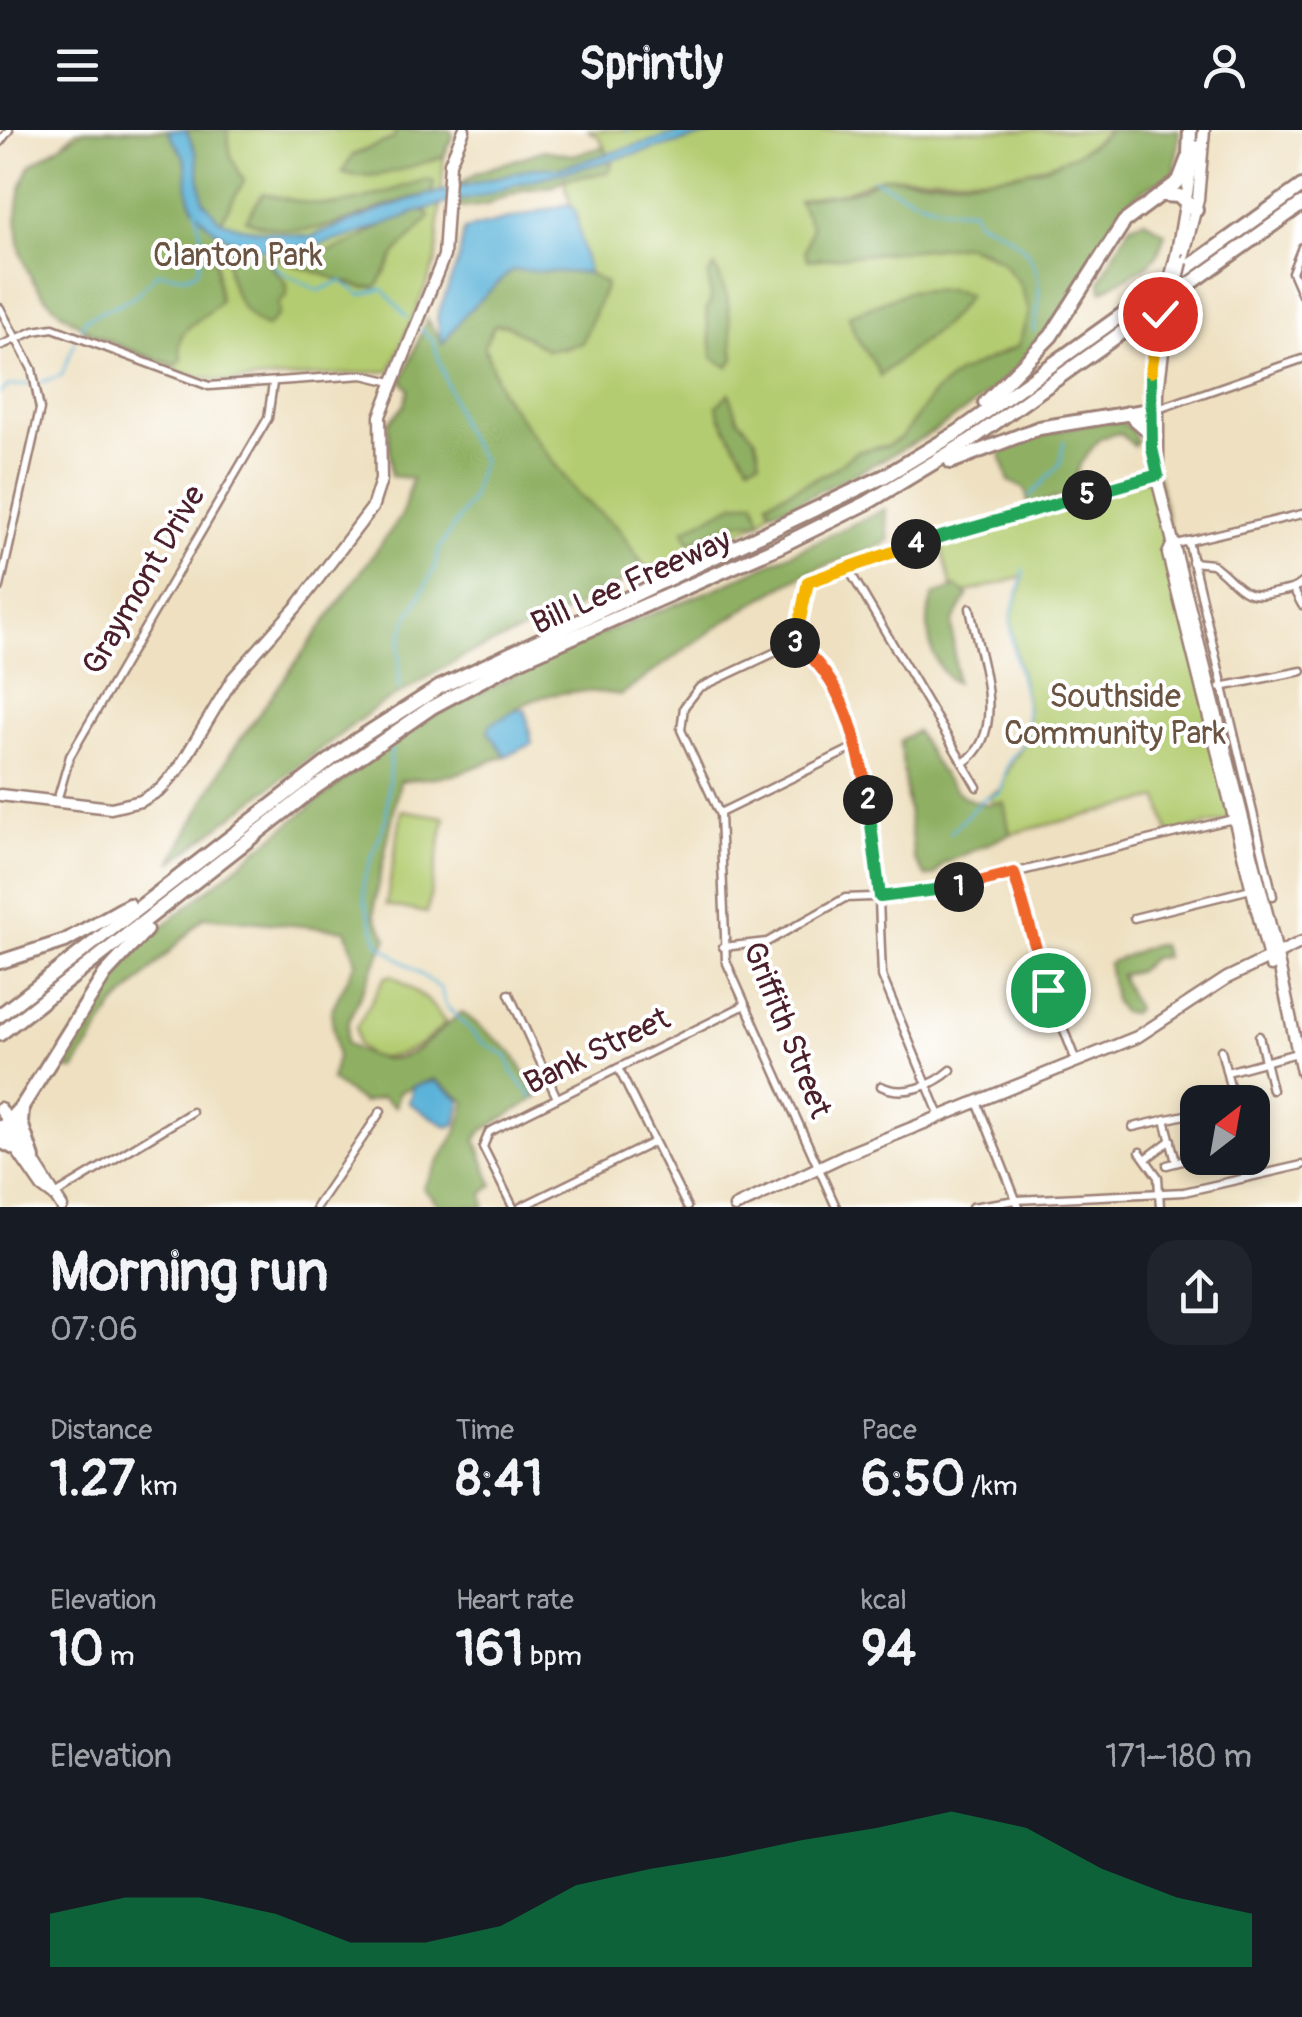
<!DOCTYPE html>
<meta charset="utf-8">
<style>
body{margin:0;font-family:Pangolin,sans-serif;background:#20242c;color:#f1f3f6;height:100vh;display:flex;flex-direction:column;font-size:38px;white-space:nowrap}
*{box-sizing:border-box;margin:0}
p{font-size:32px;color:#9ea1a6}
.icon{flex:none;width:55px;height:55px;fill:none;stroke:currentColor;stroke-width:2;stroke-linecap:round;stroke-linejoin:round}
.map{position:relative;height:1077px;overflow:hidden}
.drawer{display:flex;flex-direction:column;background:#171b24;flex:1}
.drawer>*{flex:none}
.needle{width:65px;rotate:31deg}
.controls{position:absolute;left:1180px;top:955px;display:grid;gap:20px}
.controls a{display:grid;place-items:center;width:90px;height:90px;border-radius:20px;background:#171b24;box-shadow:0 5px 15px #0003;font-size:50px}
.pin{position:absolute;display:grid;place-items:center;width:85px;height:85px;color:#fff;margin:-42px;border:5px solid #fff;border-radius:50%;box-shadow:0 2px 10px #0007}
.km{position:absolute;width:50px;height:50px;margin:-25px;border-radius:50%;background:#222;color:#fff;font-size:28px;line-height:50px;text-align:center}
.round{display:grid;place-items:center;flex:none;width:105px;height:105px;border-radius:30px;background:#20242c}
.summary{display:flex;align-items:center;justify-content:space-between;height:170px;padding:0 50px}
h1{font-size:55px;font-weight:700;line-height:75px}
.figures{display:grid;grid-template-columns:repeat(3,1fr);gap:15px;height:170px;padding:10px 50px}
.figures div{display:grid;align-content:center}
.figures b{font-size:50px;font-weight:700}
.figures small{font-size:28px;font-weight:400}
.figures p{font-size:28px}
.chart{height:280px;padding:20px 50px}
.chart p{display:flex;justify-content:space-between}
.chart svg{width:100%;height:180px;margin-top:10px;fill:#0b8043;opacity:.7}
header{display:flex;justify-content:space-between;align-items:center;height:130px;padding:0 50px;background:#171b24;font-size:45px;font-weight:700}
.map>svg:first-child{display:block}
.green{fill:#b4cc71;stroke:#7f764e;stroke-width:2.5}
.forest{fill:#8fb063;stroke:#6c6847;stroke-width:2.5}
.water{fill:#5cb3d9;stroke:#536982;stroke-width:2.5}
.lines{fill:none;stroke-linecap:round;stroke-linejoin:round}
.stream{stroke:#5cb3d9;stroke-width:2.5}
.street-casing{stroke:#9c8076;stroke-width:11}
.secondary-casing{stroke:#9c8076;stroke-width:15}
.primary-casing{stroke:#9c8076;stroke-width:15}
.highway-casing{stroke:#9c8076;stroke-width:18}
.street{stroke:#fff;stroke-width:6}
.secondary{stroke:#fff;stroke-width:10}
.primary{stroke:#fff;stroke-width:10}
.highway{stroke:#fff;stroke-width:12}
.secondary-bridge-casing{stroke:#9c8076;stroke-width:15;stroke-linecap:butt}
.secondary-bridge{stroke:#fff;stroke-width:10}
.split-1-casing{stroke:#fff;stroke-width:20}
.split-2-casing{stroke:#fff;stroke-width:20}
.split-3-casing{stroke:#fff;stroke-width:20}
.split-4-casing{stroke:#fff;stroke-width:20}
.split-5-casing{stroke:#fff;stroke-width:20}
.split-6-casing{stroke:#fff;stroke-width:20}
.split-7-casing{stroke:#fff;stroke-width:20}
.split-1{stroke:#f0652b;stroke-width:12}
.split-2{stroke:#22a559;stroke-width:12}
.split-3{stroke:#f0652b;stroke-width:12}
.split-4{stroke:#f5b400;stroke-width:12}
.split-5{stroke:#22a559;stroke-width:12}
.split-6{stroke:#22a559;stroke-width:12}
.split-7{stroke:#f5b400;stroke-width:12}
.labels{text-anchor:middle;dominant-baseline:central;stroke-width:8;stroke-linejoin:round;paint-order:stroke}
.park-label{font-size:32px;fill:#6a5340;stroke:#fff}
.street-label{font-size:32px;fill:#4a1f2b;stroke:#fff}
</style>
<header><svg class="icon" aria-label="menu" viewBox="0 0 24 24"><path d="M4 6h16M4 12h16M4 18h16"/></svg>Sprintly<svg class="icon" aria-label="person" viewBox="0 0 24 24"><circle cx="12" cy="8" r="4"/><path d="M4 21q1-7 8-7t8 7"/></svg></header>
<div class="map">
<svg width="1302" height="1077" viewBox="0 0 1302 1077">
<rect width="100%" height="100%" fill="#fff"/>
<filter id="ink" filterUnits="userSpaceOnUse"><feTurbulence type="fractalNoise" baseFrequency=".01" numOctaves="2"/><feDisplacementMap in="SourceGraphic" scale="20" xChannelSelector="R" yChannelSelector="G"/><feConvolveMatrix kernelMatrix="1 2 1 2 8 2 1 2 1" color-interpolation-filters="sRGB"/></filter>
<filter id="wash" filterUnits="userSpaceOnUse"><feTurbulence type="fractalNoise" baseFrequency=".0048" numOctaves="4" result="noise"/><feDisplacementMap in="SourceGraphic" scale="40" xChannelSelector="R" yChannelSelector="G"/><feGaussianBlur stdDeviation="2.25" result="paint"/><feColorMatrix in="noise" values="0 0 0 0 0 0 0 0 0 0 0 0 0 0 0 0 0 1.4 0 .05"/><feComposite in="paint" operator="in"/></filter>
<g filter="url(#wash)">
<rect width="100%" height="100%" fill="#eee0c0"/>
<g class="green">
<polygon points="76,0 444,0 453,5 444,27 436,132 390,241 226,252 180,242 83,201 26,52"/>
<polygon points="588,0 1110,0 1076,26 1023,42 994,47 882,47 804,78 812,97 805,121 813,129 966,115 1000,130 1020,154 1029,180 1027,199 1018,216 958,244 933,264 902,307 886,316 857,321 831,341 768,371 770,380 761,392 650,441 632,422 619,399 578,365 502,264 484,216 494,195 507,195 563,220 582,212 606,154 588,143 564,49 607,43 612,35 599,7"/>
<path d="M 1158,345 L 1233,689 L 1169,704 L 1159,668 L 1010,704 L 1004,673 L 994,675 L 989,665 L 1002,659 C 1007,634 1018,628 1025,609 C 1036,572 1011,530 1011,491 C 1011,475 1022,464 1023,447 L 954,466 L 939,408 Z"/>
<polygon points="402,680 445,687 427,783 386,775"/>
<path d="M 392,845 L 427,870 L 446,893 C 424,915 403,928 371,928 L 358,915 L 356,898 L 385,847 Z"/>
</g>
<g class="forest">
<path d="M 84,0 L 227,0 L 231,27 L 244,51 L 222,89 L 215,126 L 220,171 C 204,192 170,196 182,229 L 177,235 C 109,216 22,182 18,102 C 16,78 19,55 31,35 Z"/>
<path d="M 396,0 L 450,0 L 453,5 L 444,26 C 414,35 372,54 342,42 L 353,25 L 394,8 Z"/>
<path d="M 1110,0 L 1179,0 L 1175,43 L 1142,60 L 1121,79 C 1087,127 1065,186 1025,229 C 962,297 872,334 790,376 L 770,380 L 768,371 L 831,341 L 857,321 L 886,316 L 902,307 L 933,264 L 957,244 L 1018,216 L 1029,181 L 1020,154 L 1000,130 L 984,121 L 966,115 L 808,130 L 805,121 L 812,97 L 799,71 C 818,63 841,66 860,59 C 869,56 879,46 888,47 C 960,53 1053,53 1110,0 Z"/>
<polygon points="605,17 612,35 607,43 564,49 554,56 522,60 486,75 462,78 457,74 457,56 476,43 544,20 572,25"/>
<path d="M 427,49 L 434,51 L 432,64 C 361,75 322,120 246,90 L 263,63 C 341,85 353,72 427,49 Z"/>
<path d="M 408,81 L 426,81 L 430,87 L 396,123 L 377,157 L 363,158 L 277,129 L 290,117 C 298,118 305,123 313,123 C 348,122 378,95 408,81 Z"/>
<polygon points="1145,90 1165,103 1158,124 1146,136 1102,161 1100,151 1130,95"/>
<path d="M 232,114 L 257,120 L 287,154 L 287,165 L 279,172 L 279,184 L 267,197 C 241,190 217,137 232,114 Z"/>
<polygon points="715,136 727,166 734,229 728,237 713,228 706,181 711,170 708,145"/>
<polygon points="512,139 588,143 606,154 582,213 547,220 507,195 494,195 484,216 502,264 578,365 619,399 642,434 622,452 572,480 468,524 375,578 171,733 230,624 402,385 412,348 391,346 388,293 404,276 409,259 402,251 427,189 443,213 466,183"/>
<path d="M 950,159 L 968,165 C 947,200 910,218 880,246 C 870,219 857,220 849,185 L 910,161 Z"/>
<path d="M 729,263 L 738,288 L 756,309 L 760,330 L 749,334 C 740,320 718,289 717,276 Z"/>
<polygon points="1114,288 1130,298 1137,311 1134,316 1120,303 1100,308 1080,334 1071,364 1029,376 1025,359 1009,351 1000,323 1035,306"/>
<polygon points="755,371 761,392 735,392 690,413 684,400 734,374"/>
<path d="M 885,379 L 889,410 C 865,427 837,429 810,442 C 744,474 682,522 621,565 C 570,556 527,562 488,601 L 506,626 L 453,645 L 400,651 L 375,770 L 374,785 L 387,808 L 348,892 L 346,913 C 400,950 421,916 462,882 L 512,922 L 538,967 L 482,1001 L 476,1010 L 493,1055 L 483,1064 L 485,1077 L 441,1077 L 423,1058 L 458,1000 L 466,972 L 434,949 L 399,962 L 395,977 L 382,967 L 363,973 L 331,950 L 337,927 L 331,881 L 356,832 L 346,800 L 204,787 L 114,877 L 74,940 L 58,939 L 126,826 L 404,601 L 590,508 L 720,457 Z"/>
<path d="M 957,457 L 968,465 L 952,493 L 956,553 C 930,540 921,490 934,465 Z"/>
<path d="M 916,601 C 936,634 957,685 1003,672 L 1010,704 L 943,734 L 935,745 L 926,747 L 914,729 L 900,611 Z"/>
<polygon points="1152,815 1161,815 1165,827 1152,828 1138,841 1120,845 1136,879 1132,884 1122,882 1114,870 1108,833"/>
</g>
<g class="water">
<path d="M 168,0 L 186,0 L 196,23 L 203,70 L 218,89 L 242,98 L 310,107 L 408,70 L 533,38 L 560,38 L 688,0 L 729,0 L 513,55 C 482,70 449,70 417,82 C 352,106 247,155 195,79 C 184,64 190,43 184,27 C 179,17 171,10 168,0 Z"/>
<polygon points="569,74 575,80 588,143 512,140 466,183 442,214 437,187 459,128 464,100"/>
<polygon points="518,579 526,581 532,614 506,626 488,601 491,594"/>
<polygon points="435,951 461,970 456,994 448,997 409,973 413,956"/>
</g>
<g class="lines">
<g class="stream">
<polyline points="628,2 629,0"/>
<path d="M 873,49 C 901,63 942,85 973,79 L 976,90 C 1037,114 1046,139 1034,201"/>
<path d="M 268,118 C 267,145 300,147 318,161 L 341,151 L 361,165 L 383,159 L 407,187"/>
<polyline points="81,198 86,189 134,167 157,143 186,146 197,141 204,120 196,79"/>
<polyline points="42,252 62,245 75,211"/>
<polyline points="0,263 8,256 31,254"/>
<polyline points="1029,367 1060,334 1064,311"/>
<polyline points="399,559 399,518 405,494 434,439 439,419 471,369 482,330 462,299 433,211 421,199"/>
<polyline points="391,617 386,688 363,752 365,772 379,814 441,859 445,875 482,912 507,926 513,943 534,969"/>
<path d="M 950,703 L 984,668 L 1000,663 C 1004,654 1004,643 1008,633 C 1013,623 1023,617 1025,607 C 1034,568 1009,530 1011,491 C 1011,475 1022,462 1024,439"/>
</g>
</g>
</g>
<g filter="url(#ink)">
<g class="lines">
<g class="street-casing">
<g id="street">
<polyline points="0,12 9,0"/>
<polyline points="1302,117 1292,142 1302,165"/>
<polyline points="0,178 32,239 40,279 0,457"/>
<polyline points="0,216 34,201 53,198 209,256 363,245 392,252"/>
<polyline points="1158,279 1302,229"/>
<polyline points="1188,411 1273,766"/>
<polyline points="1172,415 1302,384"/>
<path d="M 1192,432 L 1212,434 C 1236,450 1240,471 1273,463 C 1285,460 1293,461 1302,453"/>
<polyline points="846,435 977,657"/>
<polyline points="1294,460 1302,475"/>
<polyline points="795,513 699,558 684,577 681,600 720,685 726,831 836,1077"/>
<polyline points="795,513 839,566 854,600 877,719 882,846 940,986"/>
<polyline points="795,513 805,455 821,445 1157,345"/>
<polyline points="1220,557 1302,541"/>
<path d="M 963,633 C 1011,602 978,525 970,478"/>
<polyline points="57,671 70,626 268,288 273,253"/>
<polyline points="720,683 859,615"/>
<polyline points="1013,743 1037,832 1076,931"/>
<polyline points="1134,788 1251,759"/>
<polyline points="723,817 767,812 845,768 924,765 1237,688"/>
<polyline points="509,864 557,968"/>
<polyline points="1259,906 1272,960"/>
<polyline points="1221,920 1233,969"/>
<polyline points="618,938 687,1077"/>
<polyline points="1227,942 1297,923"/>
<path d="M 881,956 C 903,967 933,956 951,940"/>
<polyline points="977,972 1019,1077"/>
<polyline points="1165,989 1176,1032"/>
<polyline points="1133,997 1198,982"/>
<polyline points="1140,1022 1158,1047 1160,1077"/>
<polyline points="1147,1028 1171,1010"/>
<polyline points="1167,1035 1198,1027"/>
<polyline points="55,1065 192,982"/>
<polyline points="316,1077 381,981"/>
<polyline points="513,1077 483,1017 489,1002 745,875"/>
<polyline points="521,1077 654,1012"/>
<polyline points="972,1077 1016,1070 1184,1062 1302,1035"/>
</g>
</g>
<g class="secondary-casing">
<g id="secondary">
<polyline points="1177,122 1195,16"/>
<polyline points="1182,132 1198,69 1204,0"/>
<polyline points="1156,204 1150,260 1154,337 1274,811 1302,942"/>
<polyline points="1158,345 1158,262 1166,197"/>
<polyline points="1172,415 1168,424 1271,836"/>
<polyline points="0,665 111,678 141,671 161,659 180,637 233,548 298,475 372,378 381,350 380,286 444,126 450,33 464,0"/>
<polyline points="0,978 62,1077"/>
<polyline points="0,996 42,1057 54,1066"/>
</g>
</g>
<g class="primary-casing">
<polyline id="primary" points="735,1077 845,1025 1137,907 1227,848 1302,812"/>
</g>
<g class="highway-casing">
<g id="highway">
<polyline points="1164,65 1179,66 1196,80"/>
<polyline points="985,273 1051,206 1124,92 1179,51 1189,25 1190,0"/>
<polyline points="1128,283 1151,303"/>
<polyline points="951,332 1039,298 1150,280"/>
<polyline points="0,832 65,811 129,775"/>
<polyline points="0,885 355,611 438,558 885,346 958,302 1302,56"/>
<polyline points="0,904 316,657 432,577 516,532 778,417 867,373 971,310 1302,74"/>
<polyline points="22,978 21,993 33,1028"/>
<polyline points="0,1000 23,975 105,844 146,800"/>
<polyline points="0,1011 16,1019"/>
</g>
</g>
<use href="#street" class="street"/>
<use href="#secondary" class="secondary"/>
<use href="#primary" class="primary"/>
<use href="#highway" class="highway"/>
<g class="secondary-bridge-casing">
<g id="secondary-bridge">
<polyline points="1166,197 1182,132"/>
<polyline points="1156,204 1177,122"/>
</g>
</g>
<use href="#secondary-bridge" class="secondary-bridge"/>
</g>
</g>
<g class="lines" filter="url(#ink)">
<g class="split-1-casing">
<polyline id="split-1" points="959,757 1014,743 1048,860"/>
</g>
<g class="split-2-casing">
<polyline id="split-2" points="868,670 880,767 959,757"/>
</g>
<g class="split-3-casing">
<path id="split-3" d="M 795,513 C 845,549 858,613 868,670"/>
</g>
<g class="split-4-casing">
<polyline id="split-4" points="795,513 808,452 916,414"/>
</g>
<g class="split-5-casing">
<polyline id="split-5" points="916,414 1087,365"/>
</g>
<g class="split-6-casing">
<polyline id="split-6" points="1087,365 1158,345 1152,318 1151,242"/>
</g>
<g class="split-7-casing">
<polyline id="split-7" points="1151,242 1160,184"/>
</g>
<use href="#split-1" class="split-1"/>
<use href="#split-2" class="split-2"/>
<use href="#split-3" class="split-3"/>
<use href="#split-4" class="split-4"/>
<use href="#split-5" class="split-5"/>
<use href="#split-6" class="split-6"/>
<use href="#split-7" class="split-7"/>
</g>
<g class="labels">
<g class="park-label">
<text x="238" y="126">Clanton Park</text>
<text x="1115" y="567">Southside<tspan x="1115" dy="37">Community Park</tspan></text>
</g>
<g class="street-label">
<text transform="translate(144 450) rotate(-60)">Graymont Drive</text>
<text transform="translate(631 452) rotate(-24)">Bill Lee Freeway</text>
<text transform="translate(787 900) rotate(68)">Griffith Street</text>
<text transform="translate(597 921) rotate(-26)">Bank Street</text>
</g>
</g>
</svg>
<div class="controls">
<a><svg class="needle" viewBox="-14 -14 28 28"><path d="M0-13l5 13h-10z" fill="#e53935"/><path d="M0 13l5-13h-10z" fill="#9ea1a6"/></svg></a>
</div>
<div class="pin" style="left:1048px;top:860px;background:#1e9e55"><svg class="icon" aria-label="arrive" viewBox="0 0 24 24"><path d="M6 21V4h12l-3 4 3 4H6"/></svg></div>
<div class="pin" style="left:1160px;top:184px;background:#d93025"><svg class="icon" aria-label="check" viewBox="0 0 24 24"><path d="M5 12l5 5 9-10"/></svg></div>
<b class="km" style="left:959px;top:757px">1</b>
<b class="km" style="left:868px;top:670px">2</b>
<b class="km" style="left:795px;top:513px">3</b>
<b class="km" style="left:916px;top:414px">4</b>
<b class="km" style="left:1087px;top:365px">5</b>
</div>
<section class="drawer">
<div class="summary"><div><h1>Morning run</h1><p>07:06</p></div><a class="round"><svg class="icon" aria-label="share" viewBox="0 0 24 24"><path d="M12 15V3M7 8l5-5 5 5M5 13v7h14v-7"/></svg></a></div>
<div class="figures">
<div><p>Distance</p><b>1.27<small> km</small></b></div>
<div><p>Time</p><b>8:41</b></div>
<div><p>Pace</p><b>6:50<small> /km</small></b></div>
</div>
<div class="figures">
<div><p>Elevation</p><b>10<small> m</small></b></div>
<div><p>Heart rate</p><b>161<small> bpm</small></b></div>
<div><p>kcal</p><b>94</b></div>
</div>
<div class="chart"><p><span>Elevation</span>171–180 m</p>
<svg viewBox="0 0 160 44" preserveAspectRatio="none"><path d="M0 44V31L10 27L20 27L30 31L40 38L50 38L60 34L70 24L80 20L90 17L100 13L110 10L120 6L130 10L140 20L150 27L160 31V44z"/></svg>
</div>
</section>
